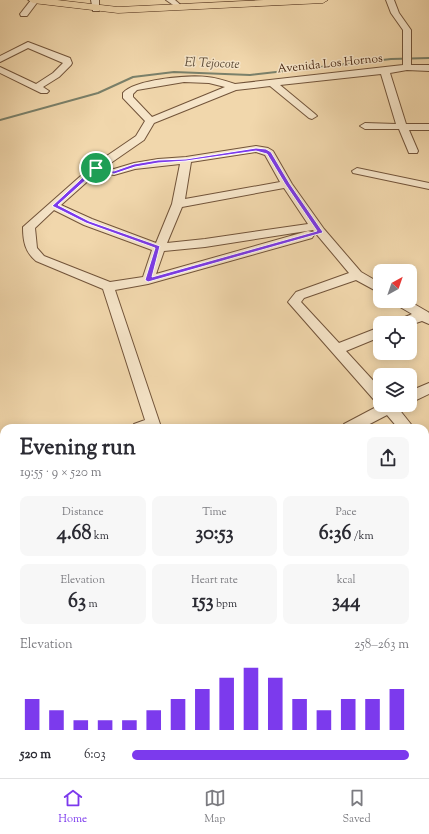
<!DOCTYPE html>
<meta charset="utf-8">
<style>
body{margin:0;font-family:"Sorts Mill Goudy",serif;background:#f7f7f7;color:#2b2b33;height:100vh;display:flex;flex-direction:column;font-size:15px;white-space:nowrap}
*{box-sizing:border-box;margin:0}
p{font-size:13px;color:#7c7c81}
.icon{flex:none;width:22px;height:22px;fill:none;stroke:currentColor;stroke-width:2;stroke-linecap:round;stroke-linejoin:round}
.map{position:relative;flex:1;overflow:hidden}
.sheet{position:absolute;left:0px;top:424px;width:429px;height:354px;display:flex;flex-direction:column;background:#fff;border-radius:12px 12px 0 0;box-shadow:0 2px 10px #0003}
.sheet>*{flex:none}
.needle{width:26px;rotate:40deg}
.fabs{position:absolute;left:373px;top:264px;display:grid;gap:8px}
.fabs a{display:grid;place-items:center;width:44px;height:44px;border-radius:8px;background:#fff;box-shadow:0 2px 10px #0003;font-size:20px}
.pin{position:absolute;display:grid;place-items:center;width:34px;height:34px;color:#fff;margin:-17px;border:2px solid #fff;border-radius:50%;box-shadow:0 1px 4px #0007}
.round{display:grid;place-items:center;flex:none;width:42px;height:42px;border-radius:8px;background:#f7f7f7}
.summary{display:flex;align-items:center;justify-content:space-between;height:68px;padding:0 20px}
h1{font-size:22px;font-weight:700;line-height:30px}
.stats{display:grid;grid-template-columns:repeat(3,1fr);gap:6px;height:68px;padding:4px 20px}
.stats div{display:grid;align-content:center;border-radius:8px;background:#f7f7f7;text-align:center}
.stats b{font-size:20px;font-weight:700}
.stats small{font-size:11px;font-weight:400}
.stats p{font-size:11px}
.chart{height:112px;padding:8px 20px}
.chart p{display:flex;justify-content:space-between}
.chart svg{width:100%;height:72px;margin-top:4px;stroke:#7c3aed;stroke-width:6}
ul{padding:0 20px;list-style:none;font-size:13px}
li{display:grid;grid-template-columns:64px 48px 1fr;align-items:center;height:30px}
li i{height:10px;border-radius:5px;background:#7c3aed}
.tabs{display:flex;justify-content:space-around;align-items:center;height:56px;border-top:1px solid #e1e1e2;background:#fff;font-size:11px;color:#7c7c81}
.tabs a{display:grid;justify-items:center;gap:2px}
.tabs .current{color:#7c3aed}
.map>svg:first-child{display:block}
.lines{fill:none;stroke-linecap:round;stroke-linejoin:round}
.stream{stroke:#7a806a;stroke-width:2}
.minor-casing{stroke:#72543a;stroke-width:2}
.major-casing{stroke:#482814;stroke-width:1}
.minor{fill:#f6e5c9;fill-rule:evenodd}
.major{fill:#f1d7ac;fill-rule:evenodd}
.route{fill:#7c3aed;stroke:#fff;fill-rule:evenodd}
.labels{text-anchor:middle;dominant-baseline:central;stroke-width:3;stroke-linejoin:round;paint-order:stroke}
.far-street-label{font-size:12px;fill:#482814;stroke:#f6e5c9}
.far-water-label{font-size:13px;font-style:italic;fill:#5d4c38;stroke:#f6e5c9}
</style>
<div class="map">
<svg width="429" height="778" viewBox="0 0 429 778">
<rect width="100%" height="100%" fill="#f1d7ac"/>
<filter id="stains"><feTurbulence type="fractalNoise" baseFrequency=".005" numOctaves="4"/><feColorMatrix values="0 0 0 0 .2 0 0 0 0 .09 0 0 0 0 .02 0 0 0 .5 -.17"/></filter>
<radialGradient id="worn" r=".72"><stop offset=".6" stop-color="#630" stop-opacity="0"/><stop offset="1" stop-color="#630" stop-opacity=".3"/></radialGradient>
<g class="lines">
<polyline class="stream" points="0,120 98,93 133,77 174,72 250,75 391,59 429,58"/>
<g class="minor-casing">
<g id="minor">
<polygon points="31,0 39,0 27,16 21,16 20,14"/>
<polygon points="91,0 99,0 99,11 93,11"/>
<polygon points="166,0 175,0 183,7 179,9"/>
<path d="M 386,0 L 394,0 L 399,13 L 411,30 L 411,65 L 429,65 L 429,71 L 407,70 L 390,73 L 406,124 L 429,124 L 429,130 L 409,130 L 418,151 L 417,153 L 409,153 L 399,129 L 365,129 L 360,126 L 365,123 L 396,124 L 381,74 L 280,85 L 315,114 L 317,116 L 312,119 L 309,118 L 270,86 L 236,90 L 154,123 L 144,140 L 105,167 L 114,169 L 134,163 L 158,159 L 186,157 L 256,146 L 268,148 L 273,151 L 292,184 L 324,229 L 361,272 L 380,283 L 380,293 L 356,280 L 304,298 L 301,302 L 339,343 L 380,327 L 380,337 L 346,351 L 380,388 L 380,403 L 375,401 L 288,302 L 296,292 L 349,273 L 313,230 L 205,247 L 164,251 L 156,274 L 308,231 L 312,232 L 314,235 L 312,238 L 148,284 L 115,290 L 160,424 L 158,428 L 132,428 L 134,424 L 145,420 L 103,289 L 36,261 C 25,252 23,241 23,227 L 92,166 L 136,136 L 145,121 L 123,98 L 123,93 C 135,79 189,75 207,77 C 217,78 226,81 235,84 L 403,65 L 403,30 L 391,13 ZM 184,82 L 209,83 L 225,87 L 152,117 L 133,97 L 133,94 L 137,90 ZM 256,152 L 265,155 L 280,182 L 185,199 L 191,162 ZM 180,164 L 172,204 L 156,243 L 92,219 L 61,205 L 98,172 L 114,175 L 135,169 ZM 284,188 L 308,224 L 205,239 L 167,243 L 182,207 ZM 54,210 L 84,225 L 152,250 L 143,277 L 110,282 L 44,256 L 37,248 L 35,228 Z"/>
<polygon points="28,42 70,58 72,63 71,65 59,77 43,87 49,91 47,93 41,93 0,73 0,67 36,84 53,73 63,63 28,48 0,62 0,56"/>
<polygon points="357,168 429,183 429,189 353,173 352,171"/>
<polygon points="393,301 409,301 428,312 429,313 429,324 422,321 410,325 410,323 397,323 398,320 412,314 395,304"/>
<polygon points="429,383 429,394 410,403 410,391"/>
<polygon points="380,405 399,405 398,408 414,428 398,428 387,415 362,428 342,428 344,424"/>
<polygon points="425,443 429,444 429,460 425,459"/>
<polygon points="4,461 4,474 0,475 0,462"/>
<polygon points="4,549 4,565 0,566 0,550"/>
<polygon points="425,568 429,570 429,613 425,612"/>
<rect x="425" y="639" width="4" height="18"/>
<polygon points="429,751 429,772 425,774 425,753"/>
<polygon points="0,758 4,759 4,774 27,774 29,778 0,778"/>
<polygon points="163,774 188,774 186,778 161,778"/>
<polygon points="401,774 424,774 422,778 399,778"/>
</g>
</g>
<g class="major-casing">
<polygon id="major" points="28,0 57,0 118,7 264,0 328,0 323,3 118,13 33,3"/>
</g>
<use href="#minor" class="minor"/>
<use href="#major" class="major"/>
</g>
<path class="route" d="M 256,148 L 266,149 L 271,152 L 290,184 L 323,232 L 322,233 L 148,282 L 145,280 L 155,248 L 86,223 L 52,206 L 94,167 L 114,171 L 134,164 L 158,160 L 186,159 ZM 256,151 L 267,154 L 285,184 L 317,231 L 152,277 L 160,246 L 89,221 L 58,205 L 97,170 L 114,174 L 135,167 L 158,163 L 186,161 Z"/>
<g class="labels">
<g class="far-street-label">
<text transform="translate(330 64) rotate(-6)">Avenida Los Hornos</text>
</g>
<g class="far-water-label">
<text transform="translate(212 64) rotate(2)">El Tejocote</text>
</g>
</g>
<rect width="100%" height="100%" filter="url(#stains)"/>
<rect width="100%" height="100%" fill="url(#worn)"/>
</svg>
<div class="fabs">
<a><svg class="needle" viewBox="-14 -14 28 28"><path d="M0-13l5 13h-10z" fill="#e53935"/><path d="M0 13l5-13h-10z" fill="#7c7c81"/></svg></a>
<a><svg class="icon" aria-label="locate" viewBox="0 0 24 24"><circle cx="12" cy="12" r="6"/><path d="M12 2v4M12 18v4M2 12h4M18 12h4"/></svg></a>
<a><svg class="icon" aria-label="layers" viewBox="0 0 24 24"><path d="M12 4l9 5-9 5-9-5zM3 14l9 5 9-5"/></svg></a>
</div>
<div class="pin" style="left:96px;top:168px;background:#1e9e55"><svg class="icon" aria-label="arrive" viewBox="0 0 24 24"><path d="M6 21V4h12l-3 4 3 4H6"/></svg></div>
<section class="sheet">
<div class="summary"><div><h1>Evening run</h1><p>19:55 · 9 × 520 m</p></div><a class="round"><svg class="icon" aria-label="share" viewBox="0 0 24 24"><path d="M12 15V3M7 8l5-5 5 5M5 13v7h14v-7"/></svg></a></div>
<div class="stats">
<div><p>Distance</p><b>4.68<small> km</small></b></div>
<div><p>Time</p><b>30:53</b></div>
<div><p>Pace</p><b>6:36<small> /km</small></b></div>
</div>
<div class="stats">
<div><p>Elevation</p><b>63<small> m</small></b></div>
<div><p>Heart rate</p><b>153<small> bpm</small></b></div>
<div><p>kcal</p><b>344</b></div>
</div>
<div class="chart"><p><span>Elevation</span>258–263 m</p>
<svg viewBox="0 0 160 44" preserveAspectRatio="none"><path d="M5 44V25M15 44V32M25 44V38M35 44V38M45 44V38M55 44V32M65 44V25M75 44V19M85 44V12M95 44V6M105 44V12M115 44V25M125 44V32M135 44V25M145 44V25M155 44V19"/></svg>
</div>
<ul>
<li><b>520 m</b>6:03<i style="width:100%"></i></li>
</ul>
</section>
</div>
<nav class="tabs">
<a class="current"><svg class="icon" aria-label="home" viewBox="0 0 24 24"><path d="M3 11l9-7 9 7M6 9v11h12V9"/></svg>Home</a>
<a><svg class="icon" aria-label="map" viewBox="0 0 24 24"><path d="M3 6l6-2 6 2 6-2v14l-6 2-6-2-6 2zM9 4v14M15 6v14"/></svg>Map</a>
<a><svg class="icon" aria-label="saved" viewBox="0 0 24 24"><path d="M7 4h10v16l-5-4-5 4z"/></svg>Saved</a>
</nav>
